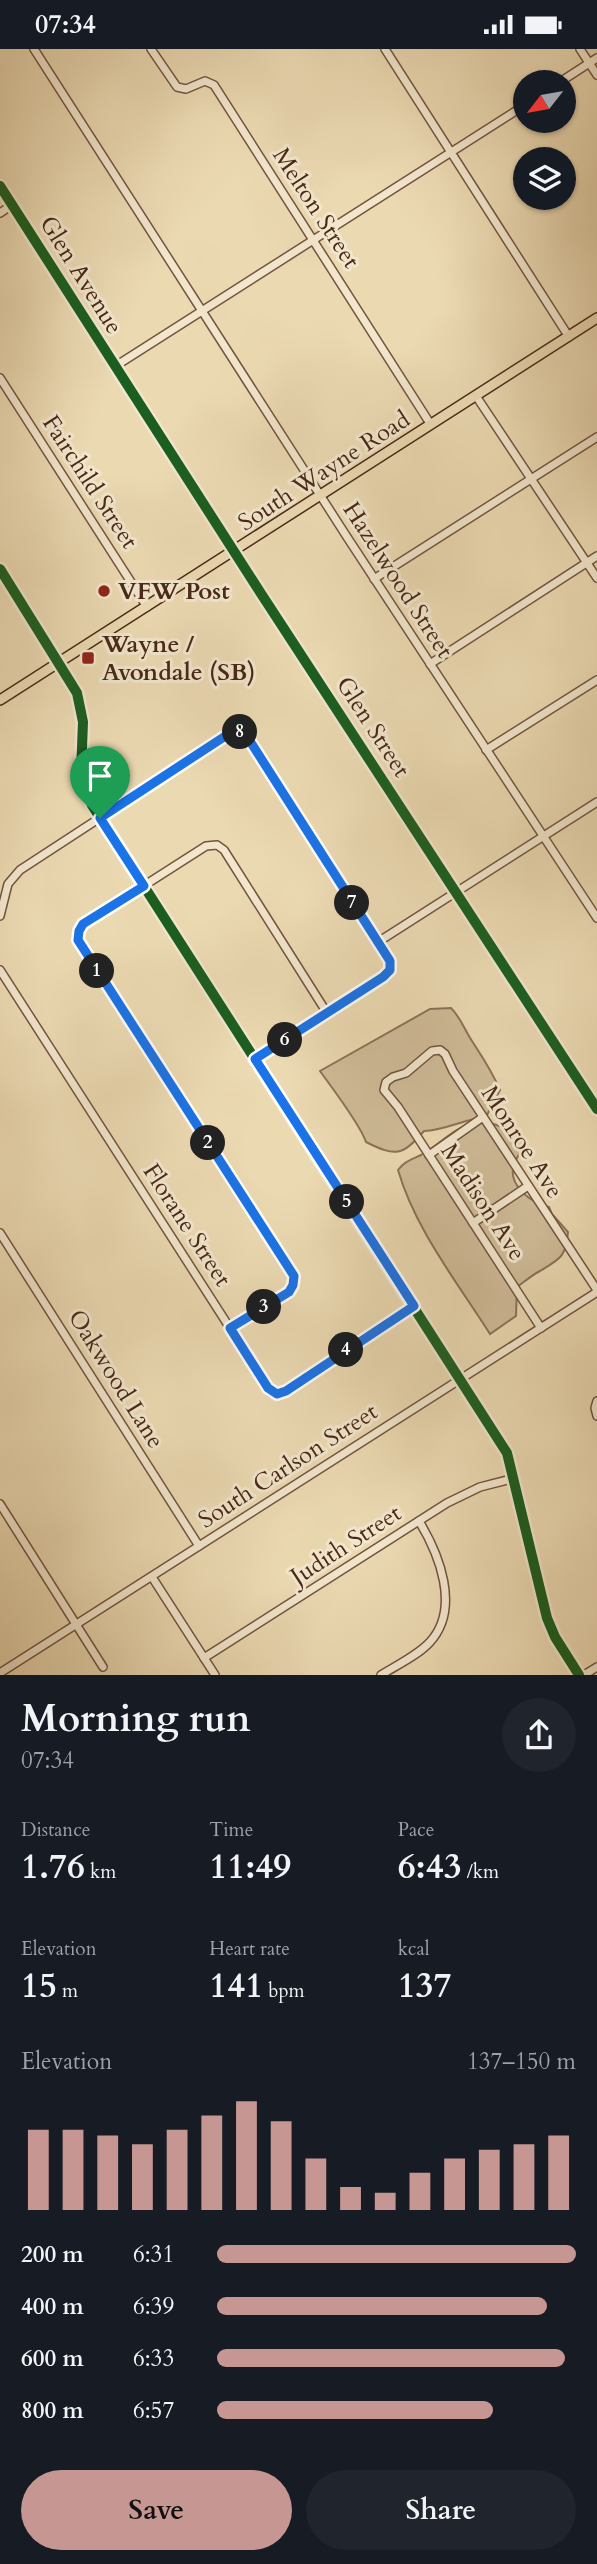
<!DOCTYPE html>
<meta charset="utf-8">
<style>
body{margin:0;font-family:Cardo,serif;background:#20242c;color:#f1f3f6;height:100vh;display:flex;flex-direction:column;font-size:26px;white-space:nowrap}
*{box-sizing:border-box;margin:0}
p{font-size:23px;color:#9ea1a6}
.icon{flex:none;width:38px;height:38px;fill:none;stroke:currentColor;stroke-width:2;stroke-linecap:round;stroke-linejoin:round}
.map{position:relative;height:1626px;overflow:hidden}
.drawer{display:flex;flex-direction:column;background:#171b24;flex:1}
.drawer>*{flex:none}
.needle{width:46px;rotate:239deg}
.fabs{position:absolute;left:513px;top:21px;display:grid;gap:14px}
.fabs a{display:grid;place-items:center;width:63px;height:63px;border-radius:50%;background:#171b24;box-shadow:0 2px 5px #0004;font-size:35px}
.pin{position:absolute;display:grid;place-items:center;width:60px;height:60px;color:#fff;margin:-72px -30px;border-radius:50% 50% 50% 0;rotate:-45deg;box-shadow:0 0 7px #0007}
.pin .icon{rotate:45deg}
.km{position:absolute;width:35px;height:35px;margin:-18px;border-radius:50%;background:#222;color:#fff;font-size:19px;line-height:35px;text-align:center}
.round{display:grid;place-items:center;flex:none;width:74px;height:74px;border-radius:37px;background:#20242c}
.summary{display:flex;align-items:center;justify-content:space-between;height:119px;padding:0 21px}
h1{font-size:38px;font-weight:800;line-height:52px}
.stats{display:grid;grid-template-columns:repeat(3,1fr);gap:10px;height:119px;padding:7px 21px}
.stats div{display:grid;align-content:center}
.stats b{font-size:35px;font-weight:800}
.stats small{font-size:19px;font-weight:400}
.stats p{font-size:19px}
.chart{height:196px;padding:14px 21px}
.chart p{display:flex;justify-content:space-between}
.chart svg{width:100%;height:126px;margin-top:7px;stroke:#c59692;stroke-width:6}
.cta{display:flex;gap:14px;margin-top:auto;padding:14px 21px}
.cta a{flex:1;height:80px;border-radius:42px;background:#c59692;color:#111;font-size:28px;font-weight:800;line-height:80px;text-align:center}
.cta a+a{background:#20242c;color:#f1f3f6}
ul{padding:0 21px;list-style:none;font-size:23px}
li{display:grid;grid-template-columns:112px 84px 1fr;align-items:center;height:52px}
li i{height:18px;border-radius:9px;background:#c59692}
.status{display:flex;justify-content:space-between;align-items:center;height:49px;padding:0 35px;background:#171b24;direction:ltr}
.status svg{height:19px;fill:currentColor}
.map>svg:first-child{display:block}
.green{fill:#cfbb98;stroke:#8c7258;stroke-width:2}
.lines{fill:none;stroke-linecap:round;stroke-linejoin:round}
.minor-casing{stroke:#71553e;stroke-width:10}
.major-casing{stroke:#482917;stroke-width:12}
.minor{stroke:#f2e6cd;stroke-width:7}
.major{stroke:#ebd9b2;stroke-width:9}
.cycleway-casing{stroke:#f2e6cd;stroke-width:15}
.cycleway{stroke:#1b5e20;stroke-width:10}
.route-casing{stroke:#fff;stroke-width:14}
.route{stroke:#1a73e8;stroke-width:9}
.poi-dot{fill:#8f2418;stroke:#f2e6cd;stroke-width:2.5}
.labels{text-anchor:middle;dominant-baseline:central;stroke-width:6;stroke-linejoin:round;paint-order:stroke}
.street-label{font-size:24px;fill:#482917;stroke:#f2e6cd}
.poi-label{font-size:24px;font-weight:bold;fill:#482917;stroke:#f2e6cd;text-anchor:start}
</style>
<div class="status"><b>07:34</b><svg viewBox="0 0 49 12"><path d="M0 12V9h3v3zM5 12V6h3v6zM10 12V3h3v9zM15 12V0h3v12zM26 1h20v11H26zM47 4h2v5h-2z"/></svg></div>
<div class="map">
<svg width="597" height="1626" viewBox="0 0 597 1626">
<rect width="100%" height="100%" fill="#ebd9b2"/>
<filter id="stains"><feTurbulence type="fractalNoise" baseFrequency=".00286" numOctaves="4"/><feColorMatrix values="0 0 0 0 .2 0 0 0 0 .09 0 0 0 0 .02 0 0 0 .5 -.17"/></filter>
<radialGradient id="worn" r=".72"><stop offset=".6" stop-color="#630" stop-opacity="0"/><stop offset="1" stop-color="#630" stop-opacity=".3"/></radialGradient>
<g class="green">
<path d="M 451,959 C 461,969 464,980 472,992 C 483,1009 492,1022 500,1041 L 486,1068 C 464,1070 446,1081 424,1082 C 402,1107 396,1108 366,1093 C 360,1075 332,1039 320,1022 L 430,960 Z"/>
<path d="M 485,1072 L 519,1084 L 525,1090 C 523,1100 518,1106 514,1115 C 507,1136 531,1154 549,1158 L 552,1165 L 568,1183 C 566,1208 560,1210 540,1222 C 532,1226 524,1233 517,1238 L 516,1267 L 490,1285 C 457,1233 415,1180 398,1121 C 405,1112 411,1111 421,1106 C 447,1091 453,1076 485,1072 Z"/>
</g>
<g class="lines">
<g class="minor-casing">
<g id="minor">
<polyline points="34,0 347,488 597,869"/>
<polyline points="151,0 177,38 186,40 205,32 214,36 431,376"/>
<polyline points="385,0 569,288"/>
<polyline points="580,0 597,26"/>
<polyline points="560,33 597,9"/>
<polyline points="0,137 260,543 597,1060"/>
<polyline points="0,164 12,156"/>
<polyline points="114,318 525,56"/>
<polyline points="0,329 147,558"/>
<polyline points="476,347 597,529"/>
<polyline points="0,520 77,644 83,673 81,724 92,756 507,1404 547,1569 555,1588 579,1626"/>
<polyline points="374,530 597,388"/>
<polyline points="430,615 597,507"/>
<polyline points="486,701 597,631"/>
<polyline points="0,867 8,835 20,821 230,684 242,684 248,689 391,916 389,923 383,928 255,1010"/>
<polyline points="378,893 597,753"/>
<polyline points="0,921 271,1343 277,1345 286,1342 414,1257"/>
<polyline points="429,1106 483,1068"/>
<polyline points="473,1174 528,1137"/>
<polyline points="0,1184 199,1497"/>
<polyline points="230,1279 289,1243 293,1236 294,1227 79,894 79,882 84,875 206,797 217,796 224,801 327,964"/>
<polyline points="541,1279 398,1058 384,1041 386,1033 393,1028 406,1024 432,1002 440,1001 445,1005 453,1022 597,1241"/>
<polyline points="597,1352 595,1359 597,1367"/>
<polyline points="0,1455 103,1618"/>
<polyline points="152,1528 215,1626"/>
<polyline points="204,1609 447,1454 480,1438 515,1429"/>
<polyline points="0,1624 597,1243"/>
<path d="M 381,1626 C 397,1616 417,1607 430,1593 C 461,1559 439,1505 419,1472"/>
<polyline points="584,1626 597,1618"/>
</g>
</g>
<g class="major-casing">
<polyline id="major" points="0,651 597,269"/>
</g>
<use href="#minor" class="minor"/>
<use href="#major" class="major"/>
<g class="cycleway-casing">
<g id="cycleway">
<polyline points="0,137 260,543 597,1060"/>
<polyline points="0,520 77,644 83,673 81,724 92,756 507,1404 547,1569 555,1588 579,1626"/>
</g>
</g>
<use href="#cycleway" class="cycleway"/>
</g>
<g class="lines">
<g class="route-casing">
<polygon id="route" points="236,683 242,684 248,689 390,912 390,921 383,928 255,1010 414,1257 286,1342 277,1345 268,1339 230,1279 289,1243 293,1236 294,1227 78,891 79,882 83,875 144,837 100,769 230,684"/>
</g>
<use href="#route" class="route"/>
</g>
<g class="poi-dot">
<circle cx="104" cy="542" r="7"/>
<rect x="81" y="602" width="14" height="14" rx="3.5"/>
</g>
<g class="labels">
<g class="street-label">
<text transform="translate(316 159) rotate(57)">Melton Street</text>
<text transform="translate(81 226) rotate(58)">Glen Avenue</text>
<text transform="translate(324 422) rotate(-33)">South Wayne Road</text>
<text transform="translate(90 433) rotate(57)">Fairchild Street</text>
<text transform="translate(398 531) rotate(57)">Hazelwood Street</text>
<text transform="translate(373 678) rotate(57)">Glen Street</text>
<text transform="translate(522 1093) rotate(57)">Monroe Ave</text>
<text transform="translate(483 1153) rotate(57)">Madison Ave</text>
<text transform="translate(187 1176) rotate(57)">Florane Street</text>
<text transform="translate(116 1330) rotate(58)">Oakwood Lane</text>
<text transform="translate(288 1417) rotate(-33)">South Carlson Street</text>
<text transform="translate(346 1496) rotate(-33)">Judith Street</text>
</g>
<g class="poi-label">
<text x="118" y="542">VFW Post</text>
<text x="102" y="595">Wayne /<tspan x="102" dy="28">Avondale (SB)</tspan></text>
</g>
</g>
<rect width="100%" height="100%" filter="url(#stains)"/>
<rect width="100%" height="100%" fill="url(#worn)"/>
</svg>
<div class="fabs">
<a><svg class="needle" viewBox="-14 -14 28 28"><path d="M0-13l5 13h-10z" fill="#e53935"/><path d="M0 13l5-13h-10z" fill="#9ea1a6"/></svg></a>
<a><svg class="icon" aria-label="layers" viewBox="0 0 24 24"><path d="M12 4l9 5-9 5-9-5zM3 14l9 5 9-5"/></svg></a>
</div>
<div class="pin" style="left:100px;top:769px;background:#1e9e55"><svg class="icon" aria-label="arrive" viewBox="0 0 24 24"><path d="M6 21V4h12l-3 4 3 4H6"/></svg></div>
<b class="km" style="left:97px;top:922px">1</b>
<b class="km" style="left:208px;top:1094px">2</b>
<b class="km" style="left:264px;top:1258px">3</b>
<b class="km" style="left:346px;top:1301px">4</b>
<b class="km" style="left:347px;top:1153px">5</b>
<b class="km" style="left:285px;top:991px">6</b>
<b class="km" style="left:352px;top:854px">7</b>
<b class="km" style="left:240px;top:683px">8</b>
</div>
<section class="drawer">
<div class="summary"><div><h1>Morning run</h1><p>07:34</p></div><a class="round"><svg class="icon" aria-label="share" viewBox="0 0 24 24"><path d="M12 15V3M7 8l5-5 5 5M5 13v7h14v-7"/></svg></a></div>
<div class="stats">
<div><p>Distance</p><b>1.76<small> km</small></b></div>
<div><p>Time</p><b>11:49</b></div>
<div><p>Pace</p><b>6:43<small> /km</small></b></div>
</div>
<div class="stats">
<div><p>Elevation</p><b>15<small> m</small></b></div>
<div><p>Heart rate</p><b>141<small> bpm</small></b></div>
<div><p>kcal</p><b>137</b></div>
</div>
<div class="chart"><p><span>Elevation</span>137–150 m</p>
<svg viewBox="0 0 160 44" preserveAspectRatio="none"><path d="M5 44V16M15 44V16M25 44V18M35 44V21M45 44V16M55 44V11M65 44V6M75 44V13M85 44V26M95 44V36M105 44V38M115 44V31M125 44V26M135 44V23M145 44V21M155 44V18"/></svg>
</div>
<ul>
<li><b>200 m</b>6:31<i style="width:100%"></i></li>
<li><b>400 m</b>6:39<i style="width:92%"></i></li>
<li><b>600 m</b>6:33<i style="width:97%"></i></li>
<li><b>800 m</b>6:57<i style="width:77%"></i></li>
</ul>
<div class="cta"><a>Save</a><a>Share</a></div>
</section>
